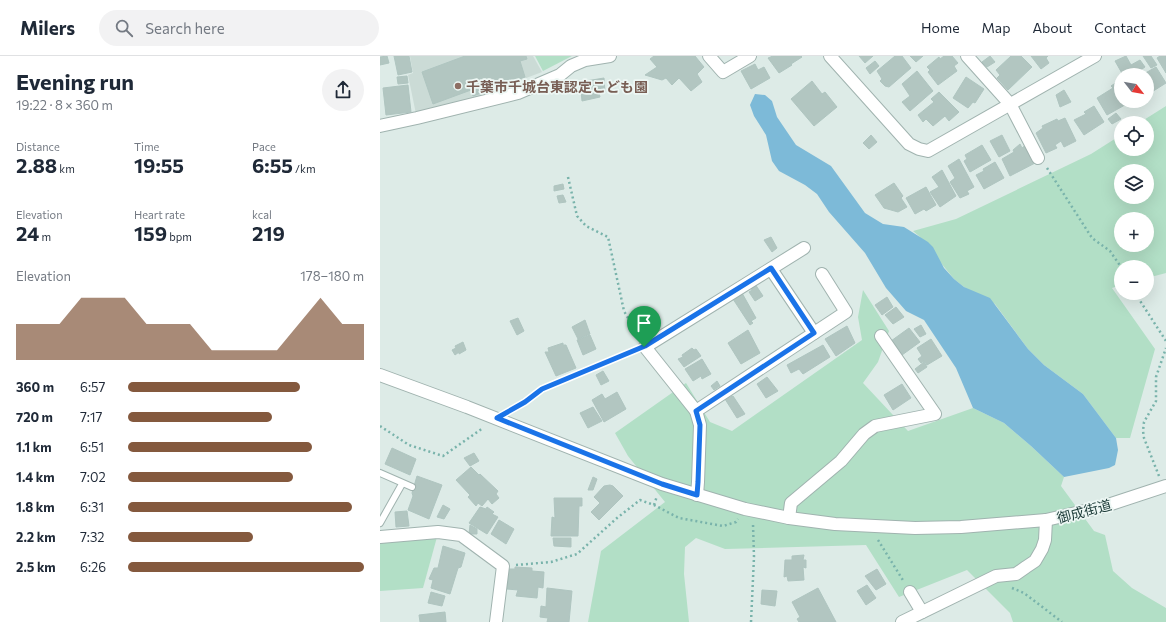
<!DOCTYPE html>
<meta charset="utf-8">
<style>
body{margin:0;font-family:Commissioner,"Noto Sans JP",sans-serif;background:#f2f2f3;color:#1f2937;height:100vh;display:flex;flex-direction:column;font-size:15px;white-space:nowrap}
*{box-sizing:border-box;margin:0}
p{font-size:13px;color:#747a83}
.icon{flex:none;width:22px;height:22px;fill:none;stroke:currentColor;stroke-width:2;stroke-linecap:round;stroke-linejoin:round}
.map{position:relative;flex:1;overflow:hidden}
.sheet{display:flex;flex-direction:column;background:#fff;width:380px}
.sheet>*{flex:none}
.needle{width:26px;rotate:121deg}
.tools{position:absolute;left:734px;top:12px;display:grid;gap:8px}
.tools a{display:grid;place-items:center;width:40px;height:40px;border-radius:50%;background:#fff;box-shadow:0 4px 16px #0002;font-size:20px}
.pin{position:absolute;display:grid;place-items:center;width:34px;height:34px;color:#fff;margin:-41px -17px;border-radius:50% 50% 50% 0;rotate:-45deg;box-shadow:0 0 4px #0007}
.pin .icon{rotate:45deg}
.round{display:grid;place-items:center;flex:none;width:42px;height:42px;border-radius:21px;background:#f2f2f3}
.headline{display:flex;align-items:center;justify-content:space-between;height:68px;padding:0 16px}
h1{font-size:22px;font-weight:700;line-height:30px}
.stats{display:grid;grid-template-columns:repeat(3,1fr);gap:6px;height:68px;padding:4px 16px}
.stats div{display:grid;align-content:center}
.stats b{font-size:20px;font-weight:700}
.stats small{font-size:11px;font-weight:400}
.stats p{font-size:11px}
.chart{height:112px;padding:8px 16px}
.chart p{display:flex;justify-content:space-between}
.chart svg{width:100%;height:72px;margin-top:4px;fill:#84593e;opacity:.7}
ul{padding:0 16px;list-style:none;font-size:13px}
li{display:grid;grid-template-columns:64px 48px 1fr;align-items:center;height:30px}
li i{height:10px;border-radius:5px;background:#84593e}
header{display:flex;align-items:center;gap:24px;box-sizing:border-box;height:56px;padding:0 20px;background:#fff;border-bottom:1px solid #e0e1e3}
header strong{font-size:19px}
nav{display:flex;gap:22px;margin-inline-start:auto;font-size:14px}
.search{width:280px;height:36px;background:#f2f2f3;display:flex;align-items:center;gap:10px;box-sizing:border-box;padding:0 14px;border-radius:22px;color:#747a83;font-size:15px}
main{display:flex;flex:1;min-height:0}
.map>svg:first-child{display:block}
.built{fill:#cbdbd6}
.green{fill:#b2dfc6;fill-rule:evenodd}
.water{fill:#7dbad8}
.building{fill:#b2c6c1;stroke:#afc5c0}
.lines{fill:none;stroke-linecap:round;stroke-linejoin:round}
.service-casing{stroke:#a0b3af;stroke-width:8}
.minor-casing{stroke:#a0b3af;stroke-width:14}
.tertiary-casing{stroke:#a0b3af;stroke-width:14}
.path{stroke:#79b3ab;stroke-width:2.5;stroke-dasharray:2 3;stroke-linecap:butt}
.service{stroke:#fff;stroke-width:6}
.minor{stroke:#fff;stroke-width:12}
.tertiary{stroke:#fff;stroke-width:12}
.route-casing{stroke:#fff;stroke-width:8}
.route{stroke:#1a73e8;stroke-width:5}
.education-dot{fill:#8d6e63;stroke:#edf7f4;stroke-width:1.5}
.labels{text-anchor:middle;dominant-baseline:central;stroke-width:3.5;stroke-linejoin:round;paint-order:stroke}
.education-label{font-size:14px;font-weight:bold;fill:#785e54;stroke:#edf7f4;text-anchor:start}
.street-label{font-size:14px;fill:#1d3c39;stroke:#edf7f4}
</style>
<header>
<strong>Milers</strong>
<div class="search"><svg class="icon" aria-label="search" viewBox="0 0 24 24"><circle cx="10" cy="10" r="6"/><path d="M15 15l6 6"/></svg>Search here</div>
<nav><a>Home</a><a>Map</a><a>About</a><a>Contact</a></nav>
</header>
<main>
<section class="sheet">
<div class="headline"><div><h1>Evening run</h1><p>19:22 · 8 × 360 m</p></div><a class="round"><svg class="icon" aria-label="share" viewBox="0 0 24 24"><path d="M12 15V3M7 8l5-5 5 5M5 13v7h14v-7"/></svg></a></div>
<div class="stats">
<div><p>Distance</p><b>2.88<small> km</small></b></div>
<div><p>Time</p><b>19:55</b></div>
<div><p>Pace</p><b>6:55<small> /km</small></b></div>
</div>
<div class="stats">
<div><p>Elevation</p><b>24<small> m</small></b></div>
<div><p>Heart rate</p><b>159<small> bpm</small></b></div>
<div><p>kcal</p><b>219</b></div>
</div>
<div class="chart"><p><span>Elevation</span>178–180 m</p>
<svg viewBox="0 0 160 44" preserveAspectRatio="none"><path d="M0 44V22L10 22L20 22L30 6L40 6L50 6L60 22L70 22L80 22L90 38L100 38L110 38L120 38L130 22L140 6L150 22L160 22V44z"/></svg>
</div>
<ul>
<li><b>360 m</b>6:57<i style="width:73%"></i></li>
<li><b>720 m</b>7:17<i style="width:61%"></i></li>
<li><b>1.1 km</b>6:51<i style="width:78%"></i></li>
<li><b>1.4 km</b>7:02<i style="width:70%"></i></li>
<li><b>1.8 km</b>6:31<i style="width:95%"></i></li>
<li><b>2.2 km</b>7:32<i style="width:53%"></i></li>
<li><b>2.5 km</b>6:26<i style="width:100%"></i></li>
</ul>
</section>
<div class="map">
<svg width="786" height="566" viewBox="0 0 786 566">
<rect width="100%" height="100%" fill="#ddebe7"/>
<polygon class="built" points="30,0 153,0 162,16 99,40 36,58 28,19 33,17"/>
<g class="green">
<polygon points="155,0 192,0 163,15"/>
<path d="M 786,50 L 786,217 L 767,222 L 767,211 L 741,211 L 741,229 L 732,232 L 775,293 L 750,382 L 736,382 L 703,338 L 664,309 L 648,293 L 615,248 L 584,231 L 574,223 L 539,180 L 533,175 L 576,163 L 711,98 L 741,79 L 741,93 L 767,93 L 767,67 L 759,67 ZM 741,115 L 767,115 L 767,141 L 741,141 ZM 741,163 L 767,163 L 767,189 L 741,189 Z"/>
<polygon points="483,234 509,275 498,306 483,327 528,375 593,352 624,367 651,390 684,421 681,430 714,475 725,479 733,515 752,532 786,552 786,566 633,566 630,557 587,514 519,541 486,489 345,493 316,482 305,491 304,518 309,566 208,566 221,495 285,446 248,400 235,377 306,327 330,366 352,375 482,284 478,261"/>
<polygon points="57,481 43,532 0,535 0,484"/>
</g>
<polygon class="water" points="375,38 385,39 392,45 397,61 416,89 451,110 485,157 503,168 524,171 548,186 553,191 564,212 574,223 584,231 610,242 648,293 664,309 703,338 736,382 738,394 735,409 729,412 684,421 651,390 624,367 593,352 576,312 544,264 526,255 506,232 485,197 449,156 437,138 425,129 399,115 392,105 386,79 374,60 370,49"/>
<g class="building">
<polygon points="7,0 9,7 0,9 0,1"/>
<polygon points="14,0 29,0 32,16 18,19"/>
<polygon points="85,0 146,0 147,3 140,5 145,21 93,40 91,34 53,48 42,16"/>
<polygon points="274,0 315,0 324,11 317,18 322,26 311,35 299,22 292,29 286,22 282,24 265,19 277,11 270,3"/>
<polygon points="393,0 421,0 422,1 411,8 412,9 399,17 388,2"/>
<polygon points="479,0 493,0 485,7"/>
<polygon points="515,0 522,0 531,12 509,31 505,30 500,25 502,23 497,15"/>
<polygon points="530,0 543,0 536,6"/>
<polygon points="564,0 572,0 578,7 574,10 577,15 558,29 548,16 550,14 547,11 559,1 560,3"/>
<polygon points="610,0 615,6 607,11 602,6"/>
<polygon points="631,0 641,0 652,11 628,34 617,22 620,19 616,14"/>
<polygon points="651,0 668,0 666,2 669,7 661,13"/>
<polygon points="746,0 751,9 760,4 765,11 753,19 743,19 735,5"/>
<polygon points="763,0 771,0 777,9 771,12"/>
<polygon points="780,0 786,0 786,17 777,2"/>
<polygon points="495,5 499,10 490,18 486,12"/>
<polygon points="375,8 378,14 384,11 390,22 371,33 361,15"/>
<polygon points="776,11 786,27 767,39 767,19 762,19"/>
<polygon points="537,15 553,35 530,55 522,46 530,40 522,28"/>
<polygon points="27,20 28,27 18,28 17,21"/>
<polygon points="586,21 604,33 595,47 593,46 588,52 573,42"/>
<polygon points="224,22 225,36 219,37 220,41 202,45 200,26"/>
<polygon points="432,25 442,38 445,36 457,51 434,70 411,43"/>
<polygon points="737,26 738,29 741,27 741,45 752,45 727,59 717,42 733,32 731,30"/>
<polygon points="28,29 31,56 6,59 3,32"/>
<polygon points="684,34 691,46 680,51 676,39"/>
<polygon points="559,36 579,56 569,65 565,60 553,70 546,63 543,66 538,59 554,46 551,43"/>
<polygon points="714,50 724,66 704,79 694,64 706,58 704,56"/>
<polygon points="736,57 741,63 732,68 728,63"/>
<polygon points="685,62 696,85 684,91 681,85 675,89 677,92 666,97 656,77 663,72 662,70 677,63 678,65"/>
<polygon points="491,79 497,86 489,93 483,87"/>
<polygon points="622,79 630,95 619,101 610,85"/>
<polygon points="640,88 642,92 647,88 657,106 630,120 622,103 634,96 633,94"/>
<polygon points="602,89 611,104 590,116 584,105 587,103 585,99"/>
<polygon points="579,103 594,131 587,135 589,138 580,142 570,126 575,122 568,110"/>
<polygon points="615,106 624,122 604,133 596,119 604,115 603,113"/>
<polygon points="562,114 576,140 560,151 550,136 559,131 552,121"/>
<polygon points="514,127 523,140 521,142 527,151 518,156 504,152 495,139"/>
<polygon points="183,128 184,133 174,135 174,130"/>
<polygon points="546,131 556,149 546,155 544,153 535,158 526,142"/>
<polygon points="183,139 186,146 179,147 177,140"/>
<polygon points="391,181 397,192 392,196 384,184"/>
<polygon points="375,228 383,240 375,245 369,236 372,234 371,232"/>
<polygon points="362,237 376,262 371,265 373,267 370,269 353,243"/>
<polygon points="507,241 513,251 502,259 495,249"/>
<polygon points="516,251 524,261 513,268 505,259"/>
<polygon points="138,262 144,275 137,279 130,265"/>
<polygon points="205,264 210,278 198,283 192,271"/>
<polygon points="541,269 546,278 540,281 534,273"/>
<polygon points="467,270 475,287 456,300 445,283"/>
<polygon points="529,272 540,286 522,299 511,285"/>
<polygon points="368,274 380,297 361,308 348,287"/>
<polygon points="210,279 216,293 203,299 197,284"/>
<polygon points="551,283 562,300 547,309 544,305 541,307 538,303 542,300 537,292"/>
<polygon points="83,286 86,294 79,298 79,296 75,299 72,294 76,292 75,290"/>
<polygon points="183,287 183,289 186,289 196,312 176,320 165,296 169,296 168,292"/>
<polygon points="443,289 450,301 423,318 419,313 411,317 407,309"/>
<polygon points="312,292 314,294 316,293 321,300 304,311 298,303 303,301 302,299"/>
<polygon points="322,303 331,318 322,323 321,320 313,325 305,313"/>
<polygon points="544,306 547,311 538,317 535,313"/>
<polygon points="223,315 229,325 221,329 216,319"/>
<polygon points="387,321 398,335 386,342 377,328"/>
<polygon points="337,325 340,330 334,334 331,330"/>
<polygon points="522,328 531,342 513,354 504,339"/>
<polygon points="237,336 246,353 224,366 212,344 222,338 225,343"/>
<polygon points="353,340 365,358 357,362 345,343"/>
<polygon points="213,351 222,365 208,372 200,357"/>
<polygon points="12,392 36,403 30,419 5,408"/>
<polygon points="94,397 99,405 90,410 84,402"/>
<polygon points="91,411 99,419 100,418 118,435 116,438 119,442 112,448 108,443 102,450 98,447 96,450 88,441 90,439 76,424"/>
<polygon points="37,420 62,429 49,463 28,454 33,440 32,437"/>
<polygon points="213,421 217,423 213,434 208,434"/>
<polygon points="230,429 233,430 243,440 219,464 211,456 220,447 214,441 224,430"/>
<polygon points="174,442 202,442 202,450 199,450 198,480 171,480 172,461 175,462"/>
<polygon points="63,449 70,453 64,463 57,461"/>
<polygon points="100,451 106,453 107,451 114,456 112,458 118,461 107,478 89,467"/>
<polygon points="27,455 29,470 16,471 15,456"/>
<polygon points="119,464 134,473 126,488 111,478"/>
<polygon points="90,469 97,473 97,478 89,478"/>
<polygon points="173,482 191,482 191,491 174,490"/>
<polygon points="63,490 85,497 81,511 78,512 70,538 51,532 53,524 49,523 54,512 58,512"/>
<polygon points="424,499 423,504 426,504 426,512 423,511 424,524 408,525 407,520 404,521 405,504 412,504 412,500"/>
<polygon points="135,511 152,512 152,515 164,516 163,532 158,531 157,542 136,540 138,534 127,533 129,513 135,513"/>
<polygon points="497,513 506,528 496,534 485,520"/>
<polygon points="487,529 496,542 486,549 477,535"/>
<polygon points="167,532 192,535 189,566 167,566 168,562 160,561 161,550 166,551"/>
<polygon points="438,532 456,566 419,566 417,563 420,561 412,546"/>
<polygon points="382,534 397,535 395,550 381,548"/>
<polygon points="51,536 65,540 62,550 48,547"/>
<polygon points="65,556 66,566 40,566 39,559"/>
</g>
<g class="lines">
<g class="service-casing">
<g id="service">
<polyline points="0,417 32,431"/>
<polyline points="0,467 22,428"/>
</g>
</g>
<g class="minor-casing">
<g id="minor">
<polyline points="329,0 343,16 370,0"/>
<polyline points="587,0 630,48 658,102"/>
<polyline points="0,70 37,62 138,37 180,19 191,10 205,4 230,0"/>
<polyline points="391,213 434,277"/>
<polyline points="316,355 466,256 442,218"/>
<polyline points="317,439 318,426 320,369 316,355 265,291 424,192"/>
<polyline points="409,462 411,447 461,405 484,378 495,370 555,358 501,280"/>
<polyline points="0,481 58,476 81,479 123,510 116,566"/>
<polyline points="530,536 542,556"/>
<polyline points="522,566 616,520 636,518 646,511 655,505 662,493 665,484 666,464"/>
</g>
</g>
<g class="tertiary-casing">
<g id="tertiary">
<polyline points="450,0 529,88 539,93 548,95 715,0"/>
<polyline points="0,319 87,351 282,428 365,453 409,462 455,468 535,472 581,471 666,464 722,451 786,430"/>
</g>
</g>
<g class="path">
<polyline points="667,112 712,182 730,195 741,211"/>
<polyline points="188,121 197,160 206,170 228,181 244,255 259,281"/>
<polyline points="755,237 786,285"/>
<polyline points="131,354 145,346 162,333 254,295"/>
<polyline points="0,370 29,389 63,400 103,372"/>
<polyline points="779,420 764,382 763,375 764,366 776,345 776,321 786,292"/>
<polyline points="274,449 277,440"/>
<polyline points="498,484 524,526"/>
<polyline points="136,509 171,506 197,498 237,462 260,444 274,449 299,462 343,470 356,466 358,463"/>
<polyline points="632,532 644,537 682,566"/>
<polyline points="371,566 374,501 373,468"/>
</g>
<use href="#service" class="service"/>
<use href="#minor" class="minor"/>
<use href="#tertiary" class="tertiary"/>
</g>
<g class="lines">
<g class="route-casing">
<polygon id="route" points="391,212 434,277 316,355 320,369 318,426 317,439 282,428 117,362 145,346 162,333 265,290"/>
</g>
<use href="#route" class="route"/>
</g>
<circle class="education-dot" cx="78" cy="30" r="4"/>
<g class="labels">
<g class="education-label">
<text x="86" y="30">千葉市千城台東認定こども園</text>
</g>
<g class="street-label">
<text transform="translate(704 455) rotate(-15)">御成街道</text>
</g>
</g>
</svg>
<div class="tools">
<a><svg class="needle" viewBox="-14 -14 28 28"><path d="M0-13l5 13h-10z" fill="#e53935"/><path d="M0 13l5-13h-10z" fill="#747a83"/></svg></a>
<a><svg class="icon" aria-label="locate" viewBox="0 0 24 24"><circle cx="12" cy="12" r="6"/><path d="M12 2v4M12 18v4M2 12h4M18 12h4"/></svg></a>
<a><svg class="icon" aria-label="layers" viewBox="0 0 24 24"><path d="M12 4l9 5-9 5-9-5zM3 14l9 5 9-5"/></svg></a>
<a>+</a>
<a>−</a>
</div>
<div class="pin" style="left:264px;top:291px;background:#1e9e55"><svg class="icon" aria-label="arrive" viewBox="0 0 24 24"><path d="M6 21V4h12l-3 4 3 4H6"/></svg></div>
</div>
</main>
